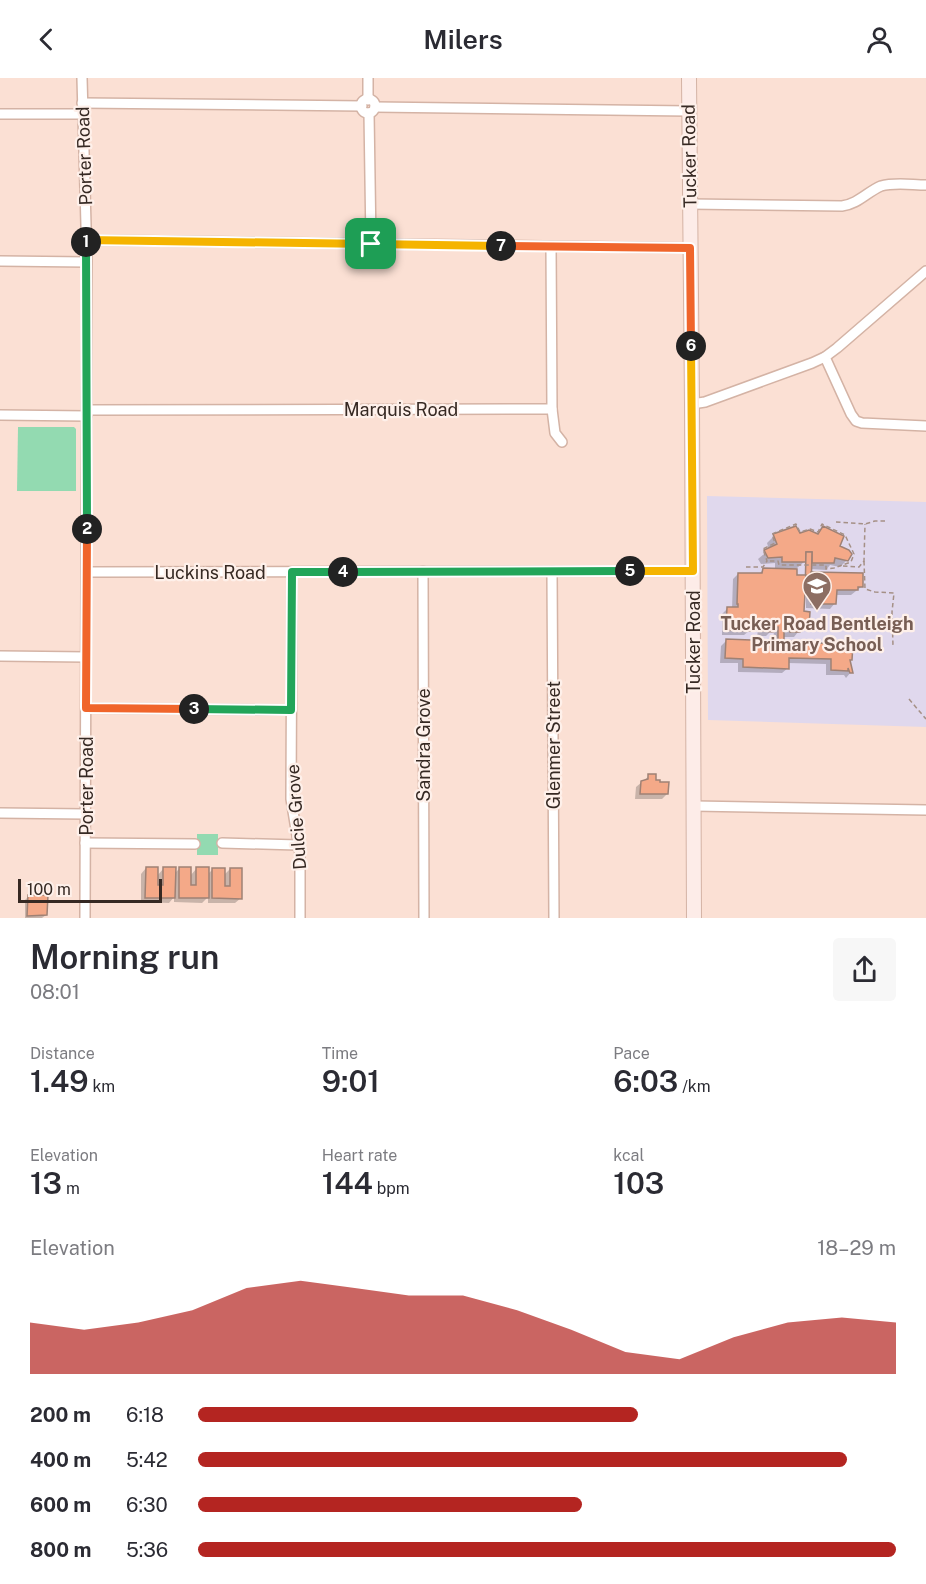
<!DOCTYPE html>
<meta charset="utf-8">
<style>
body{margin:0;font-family:"Public Sans",sans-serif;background:#f7f7f7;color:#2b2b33;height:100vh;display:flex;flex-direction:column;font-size:22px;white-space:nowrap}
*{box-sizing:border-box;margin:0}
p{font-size:20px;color:#7c7c81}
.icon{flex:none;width:33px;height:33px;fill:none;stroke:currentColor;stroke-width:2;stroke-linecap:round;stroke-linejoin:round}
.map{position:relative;height:840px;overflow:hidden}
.drawer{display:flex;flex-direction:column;background:#fff;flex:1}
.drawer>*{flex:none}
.scale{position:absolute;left:18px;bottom:15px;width:144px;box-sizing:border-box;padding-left:6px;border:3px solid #362923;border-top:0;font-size:16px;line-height:21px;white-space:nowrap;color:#362923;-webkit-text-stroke:4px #fef0ea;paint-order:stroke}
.pin{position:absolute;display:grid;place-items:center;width:51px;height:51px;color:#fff;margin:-26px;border-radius:12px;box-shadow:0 3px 9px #0006}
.km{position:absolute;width:30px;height:30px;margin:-15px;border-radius:50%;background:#222;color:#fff;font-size:16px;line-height:30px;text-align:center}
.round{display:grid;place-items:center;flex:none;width:63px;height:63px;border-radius:6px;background:#f7f7f7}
.head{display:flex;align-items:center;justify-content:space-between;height:102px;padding:0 30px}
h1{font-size:33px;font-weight:600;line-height:45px}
.stats{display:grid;grid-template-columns:repeat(3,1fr);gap:9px;height:102px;padding:6px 30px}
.stats div{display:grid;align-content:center}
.stats b{font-size:30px;font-weight:600}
.stats small{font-size:16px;font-weight:400}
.stats p{font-size:16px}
.chart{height:168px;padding:12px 30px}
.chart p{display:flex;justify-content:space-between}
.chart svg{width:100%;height:108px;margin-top:6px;fill:#b42521;opacity:.7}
ul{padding:0 30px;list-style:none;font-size:20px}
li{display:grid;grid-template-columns:96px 72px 1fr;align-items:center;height:45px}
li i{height:15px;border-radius:8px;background:#b42521}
header{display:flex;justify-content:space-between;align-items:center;height:78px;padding:0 30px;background:#fff;font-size:27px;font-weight:600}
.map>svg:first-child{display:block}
.education{fill:#e0d8ed}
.green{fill:#93dab1}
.shadow{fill:#0003;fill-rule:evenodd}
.building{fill:#f4a988;stroke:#9f8174;stroke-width:1.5}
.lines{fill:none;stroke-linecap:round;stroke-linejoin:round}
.street-casing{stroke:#d4b3a5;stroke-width:12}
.secondary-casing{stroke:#d4b3a5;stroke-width:16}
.path{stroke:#a59086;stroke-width:1.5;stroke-dasharray:4.5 3;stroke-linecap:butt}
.street{stroke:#fff;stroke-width:9}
.secondary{stroke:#fdece8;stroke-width:14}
.split-1-casing{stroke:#fff;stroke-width:12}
.split-2-casing{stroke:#fff;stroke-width:12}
.split-3-casing{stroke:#fff;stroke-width:12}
.split-4-casing{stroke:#fff;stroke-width:12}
.split-5-casing{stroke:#fff;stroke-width:12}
.split-6-casing{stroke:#fff;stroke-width:12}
.split-7-casing{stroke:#fff;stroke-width:12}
.split-8-casing{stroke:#fff;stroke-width:12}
.split-1{stroke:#f5b400;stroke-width:8}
.split-2{stroke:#22a559;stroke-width:8}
.split-3{stroke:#f0652b;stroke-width:8}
.split-4{stroke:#22a559;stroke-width:8}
.split-5{stroke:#22a559;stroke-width:8}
.split-6{stroke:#f5b400;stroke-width:8}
.split-7{stroke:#f0652b;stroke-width:8}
.split-8{stroke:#f5b400;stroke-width:8}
.labels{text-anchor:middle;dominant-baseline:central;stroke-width:4.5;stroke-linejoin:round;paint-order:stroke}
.street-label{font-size:18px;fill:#362923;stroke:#fef0ea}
.education-label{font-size:18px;font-weight:bold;fill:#785e54;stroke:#fef0ea}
</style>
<header><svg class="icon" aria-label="back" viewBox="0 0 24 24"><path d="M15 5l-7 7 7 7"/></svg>Milers<svg class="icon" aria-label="person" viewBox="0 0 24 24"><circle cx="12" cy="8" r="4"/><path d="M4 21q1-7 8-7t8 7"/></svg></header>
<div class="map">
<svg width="926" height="840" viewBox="0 0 926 840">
<rect width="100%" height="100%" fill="#fbe0d4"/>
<polygon class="education" points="707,418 926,424 926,649 708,642"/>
<g class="green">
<polygon points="18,349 74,349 76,351 76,413 17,413"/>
<rect x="197" y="756" width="21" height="21"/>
</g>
<g class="shadow">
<path d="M 823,449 L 847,482 L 840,489 L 830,487 L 826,492 L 810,491 L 810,498 L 861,509 L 851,517 L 835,517 L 835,525 L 830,531 L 806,530 L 806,516 L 804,516 L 803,535 L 808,549 L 802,554 L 798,554 L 794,559 L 782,559 L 782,565 L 814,568 L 849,583 L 851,594 L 846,600 L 844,597 L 826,597 L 826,586 L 788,585 L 788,590 L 782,595 L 738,594 L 738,585 L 720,585 L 721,568 L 726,563 L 773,564 L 774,553 L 771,553 L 766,558 L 757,558 L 758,553 L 749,553 L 744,557 L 722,557 L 722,536 L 727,531 L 732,531 L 733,501 L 738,496 L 758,497 L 763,492 L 775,492 L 775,485 L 761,486 L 758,481 L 769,472 L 767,465 L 774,458 L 816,457 ZM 805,483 L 805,498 L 796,498 L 796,491 Z"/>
<polygon points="649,698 655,704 659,705 667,716 662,721 635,721 636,709"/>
<polygon points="146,790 157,798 164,790 174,796 180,790 190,798 197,790 207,797 213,791 223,798 230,791 241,820 235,825 208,825 208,819 202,825 174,824 174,819 169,825 141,824 141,796"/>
<polygon points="28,819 46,837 42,840 25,840 25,822"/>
</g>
<g class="building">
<polygon points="796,448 800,455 809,452 818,456 823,448 844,458 840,468 849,472 852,476 848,483 835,480 834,485 812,485 812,474 806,474 806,484 782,484 782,479 768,480 764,472 777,466 773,456"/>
<polygon points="806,474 812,474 811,516 805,516"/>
<polygon points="763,490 797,491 797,497 806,497 804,533 810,534 809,550 801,549 800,554 790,554 790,549 784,549 784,563 816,564 816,567 818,567 818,565 853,566 852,582 850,582 853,595 850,595 848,590 848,593 831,592 831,581 789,580 789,591 743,589 743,581 725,580 726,561 778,563 778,549 773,549 773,554 762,553 762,548 755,548 755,547 751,546 751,553 726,552 727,529 738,529 738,526 737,526 738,495 762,495"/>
<polygon points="811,494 863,495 863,509 858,509 858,512 837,512 836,526 811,526"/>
<polygon points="648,696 656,696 656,702 660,702 660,704 669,704 668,716 640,716 641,703 648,701"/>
<polygon points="146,789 158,789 158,807 163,807 163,789 176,789 175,820 145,820"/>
<polygon points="179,789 191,789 191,807 196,807 196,789 209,789 209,820 179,820"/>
<polygon points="212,790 225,790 225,808 230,808 230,790 242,790 242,821 212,820"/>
<polygon points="28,817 48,817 47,837 27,838"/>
</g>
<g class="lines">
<g class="street-casing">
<g id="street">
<polyline points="82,0 87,184 85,840"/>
<polyline points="368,0 368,22"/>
<circle cx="368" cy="28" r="7"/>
<polyline points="82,25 362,28"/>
<polyline points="375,29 689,33"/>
<polyline points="369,35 371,166"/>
<polyline points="0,36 82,36"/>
<path d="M 690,126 L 842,128 C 858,126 867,114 881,108 C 895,104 912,107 926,107"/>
<polyline points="86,162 690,170"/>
<polyline points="0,183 87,184"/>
<polyline points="825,279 851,336 856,343 862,345 926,348"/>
<polyline points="692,326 705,324 812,285 825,279 837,270 926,193"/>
<polyline points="552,331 555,355 562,364"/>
<polyline points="87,332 552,331 551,168"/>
<polyline points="0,337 87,338"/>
<polyline points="423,493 424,840"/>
<polyline points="552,493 554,840"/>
<polyline points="87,494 693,493"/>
<polyline points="292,494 291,721 300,776 300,840"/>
<polyline points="0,578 86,579"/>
<polyline points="86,630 291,632"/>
<polyline points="694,728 926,732"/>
<polyline points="0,735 85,736"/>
<polyline points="85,765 195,766"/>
<polyline points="222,765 298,767"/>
</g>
</g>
<g class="secondary-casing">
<polyline id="secondary" points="689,0 692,326 694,840"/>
</g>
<g class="path">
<polyline points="836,444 865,446 875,443 886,443"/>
<polyline points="864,483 865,511 875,514 894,515 892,534 893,568"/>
<polyline points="843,488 859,489 864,483 865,446"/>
<polyline points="746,489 763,489 767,483 763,471 775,465 772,456 796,446 800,454 810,451 818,454 822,446 845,457 854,476 851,484 834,490 826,491 826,487 779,487 778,483 767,483"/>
<polyline points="909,621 926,641"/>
</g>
<use href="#street" class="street"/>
<use href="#secondary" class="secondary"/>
</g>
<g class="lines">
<g class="split-1-casing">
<polyline id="split-1" points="86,164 86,162 371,166"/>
</g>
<g class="split-2-casing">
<polyline id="split-2" points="86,164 87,451"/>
</g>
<g class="split-3-casing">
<polyline id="split-3" points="87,451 86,630 194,631"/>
</g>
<g class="split-4-casing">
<polyline id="split-4" points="194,631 291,632 292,494 343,494"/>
</g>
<g class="split-5-casing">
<polyline id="split-5" points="343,494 630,493"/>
</g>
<g class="split-6-casing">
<polyline id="split-6" points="630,493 693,493 691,268"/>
</g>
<g class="split-7-casing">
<polyline id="split-7" points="501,168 690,170 691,268"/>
</g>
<g class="split-8-casing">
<polyline id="split-8" points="371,166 501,168"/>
</g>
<use href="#split-1" class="split-1"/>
<use href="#split-2" class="split-2"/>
<use href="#split-3" class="split-3"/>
<use href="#split-4" class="split-4"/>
<use href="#split-5" class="split-5"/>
<use href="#split-6" class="split-6"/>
<use href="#split-7" class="split-7"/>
<use href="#split-8" class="split-8"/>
</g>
<defs>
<g id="school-pin" transform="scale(1.5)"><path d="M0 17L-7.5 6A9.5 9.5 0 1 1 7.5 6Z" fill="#8d6e63" stroke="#fef0ea"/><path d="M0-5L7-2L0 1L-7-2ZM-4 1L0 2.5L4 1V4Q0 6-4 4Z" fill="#fff"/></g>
</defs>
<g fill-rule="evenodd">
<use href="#school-pin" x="817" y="508"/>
</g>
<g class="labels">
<g class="street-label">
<text transform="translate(84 78) rotate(-92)">Porter Road</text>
<text transform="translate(689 78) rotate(-91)">Tucker Road</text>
<text x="401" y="331">Marquis Road</text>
<text x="210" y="494">Luckins Road</text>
<text transform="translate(693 564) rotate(-90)">Tucker Road</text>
<text transform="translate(423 667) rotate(-90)">Sandra Grove</text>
<text transform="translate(553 667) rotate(-90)">Glenmer Street</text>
<text transform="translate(86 708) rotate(-90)">Porter Road</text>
<text transform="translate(296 739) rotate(-94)">Dulcie Grove</text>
</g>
<g class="education-label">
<text x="817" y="545">Tucker Road Bentleigh<tspan x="817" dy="21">Primary School</tspan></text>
</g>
</g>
</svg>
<div class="scale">100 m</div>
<div class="pin" style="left:371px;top:166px;background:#1e9e55"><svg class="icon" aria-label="arrive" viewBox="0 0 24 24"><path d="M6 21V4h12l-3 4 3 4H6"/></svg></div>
<b class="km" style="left:86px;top:164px">1</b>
<b class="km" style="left:87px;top:451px">2</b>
<b class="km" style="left:194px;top:631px">3</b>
<b class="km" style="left:343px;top:494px">4</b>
<b class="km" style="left:630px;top:493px">5</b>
<b class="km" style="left:691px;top:268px">6</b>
<b class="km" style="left:501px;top:168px">7</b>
</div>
<section class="drawer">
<div class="head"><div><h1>Morning run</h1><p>08:01</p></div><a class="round"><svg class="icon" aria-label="share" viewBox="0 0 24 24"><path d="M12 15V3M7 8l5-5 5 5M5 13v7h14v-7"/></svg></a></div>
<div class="stats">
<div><p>Distance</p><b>1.49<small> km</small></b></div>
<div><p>Time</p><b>9:01</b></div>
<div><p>Pace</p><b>6:03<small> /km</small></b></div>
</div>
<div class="stats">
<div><p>Elevation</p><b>13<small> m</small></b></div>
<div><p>Heart rate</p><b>144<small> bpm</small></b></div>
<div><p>kcal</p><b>103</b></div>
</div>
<div class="chart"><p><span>Elevation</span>18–29 m</p>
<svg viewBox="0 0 160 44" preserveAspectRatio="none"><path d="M0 44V23L10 26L20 23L30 18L40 9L50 6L60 9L70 12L80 12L90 18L100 26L110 35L120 38L130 29L140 23L150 21L160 23V44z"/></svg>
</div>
<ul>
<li><b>200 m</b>6:18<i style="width:63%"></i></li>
<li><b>400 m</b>5:42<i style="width:93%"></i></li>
<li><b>600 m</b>6:30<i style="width:55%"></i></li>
<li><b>800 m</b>5:36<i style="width:100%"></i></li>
</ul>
</section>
